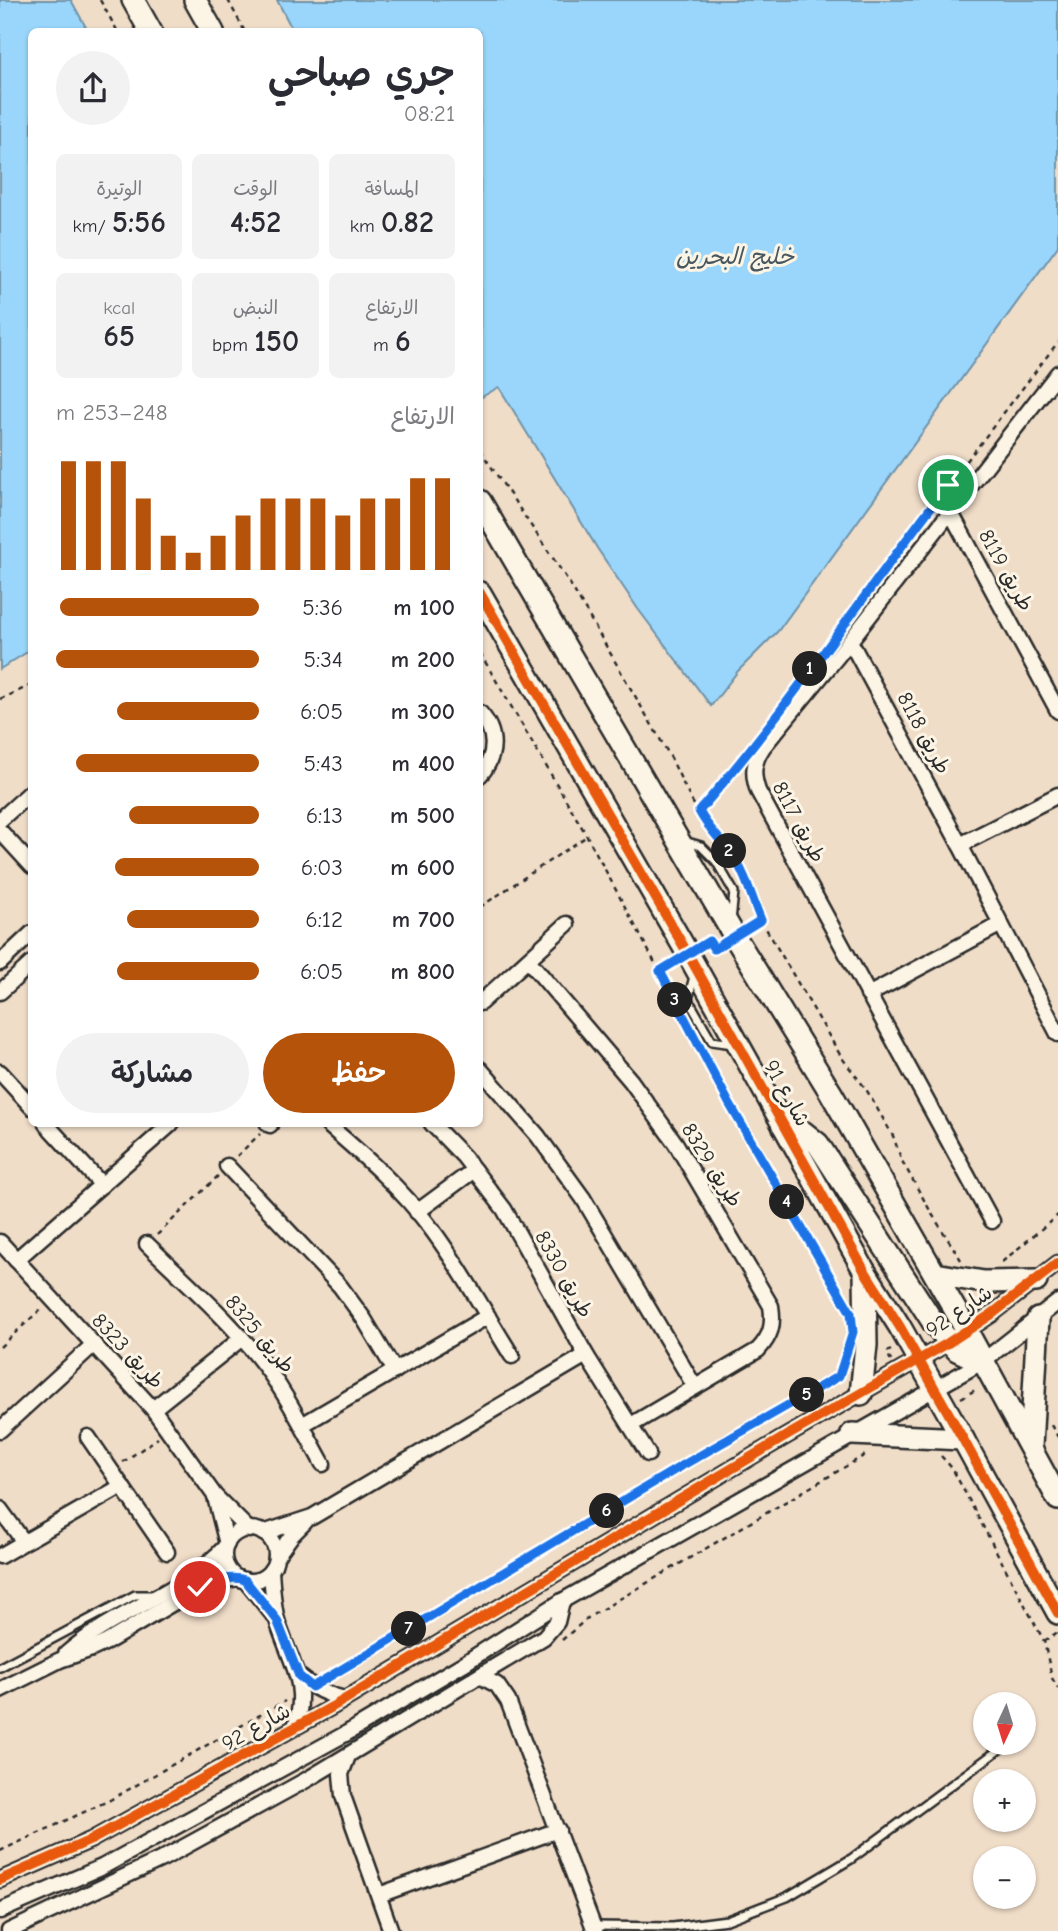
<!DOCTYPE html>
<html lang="ar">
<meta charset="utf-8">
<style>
body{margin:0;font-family:"Comic Neue","Playpen Sans Arabic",sans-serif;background:#f2f2f3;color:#2b2b33;direction:rtl;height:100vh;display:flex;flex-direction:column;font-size:26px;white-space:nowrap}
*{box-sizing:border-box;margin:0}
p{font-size:23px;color:#7c7c81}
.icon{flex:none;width:38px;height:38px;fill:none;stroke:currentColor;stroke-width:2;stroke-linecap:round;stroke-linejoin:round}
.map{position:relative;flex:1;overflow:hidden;direction:ltr}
.side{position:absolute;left:28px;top:28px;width:455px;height:1099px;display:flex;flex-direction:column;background:#fff;border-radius:10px;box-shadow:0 2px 5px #0004;direction:rtl}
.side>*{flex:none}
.needle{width:46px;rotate:184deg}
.controls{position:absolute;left:973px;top:1692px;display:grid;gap:14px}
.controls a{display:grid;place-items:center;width:63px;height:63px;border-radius:50%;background:#fff;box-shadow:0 2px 5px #0004;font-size:35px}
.pin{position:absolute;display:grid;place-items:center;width:60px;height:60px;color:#fff;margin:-30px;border:4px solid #fff;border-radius:50%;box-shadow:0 2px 7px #0007}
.km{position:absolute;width:35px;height:35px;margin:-18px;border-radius:50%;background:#222;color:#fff;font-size:19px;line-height:35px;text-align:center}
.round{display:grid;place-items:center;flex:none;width:74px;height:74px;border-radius:37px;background:#f2f2f3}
.overview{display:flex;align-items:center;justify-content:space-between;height:119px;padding:0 28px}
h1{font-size:38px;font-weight:600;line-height:52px}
.metrics{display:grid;grid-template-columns:repeat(3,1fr);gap:10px;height:119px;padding:7px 28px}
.metrics div{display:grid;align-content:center;border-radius:10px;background:#f2f2f3;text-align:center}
.metrics b{font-size:30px;font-weight:600}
.metrics small{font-size:19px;font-weight:400}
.metrics p{font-size:19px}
.chart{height:196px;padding:14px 28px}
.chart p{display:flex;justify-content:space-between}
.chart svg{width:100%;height:126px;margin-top:7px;stroke:#b45309;stroke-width:6}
.cta{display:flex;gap:14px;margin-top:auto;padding:14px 28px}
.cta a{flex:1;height:80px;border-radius:42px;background:#b45309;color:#fff;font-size:28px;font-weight:600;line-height:80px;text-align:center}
.cta a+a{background:#f2f2f3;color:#2b2b33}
ul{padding:0 28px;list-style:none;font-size:23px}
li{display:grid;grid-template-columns:112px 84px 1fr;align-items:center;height:52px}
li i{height:18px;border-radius:9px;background:#b45309}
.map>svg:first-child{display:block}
.water{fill:#9ad6fb;stroke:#6e92a8;stroke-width:2}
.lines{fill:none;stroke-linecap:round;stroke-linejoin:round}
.lane-casing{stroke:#2b2b2b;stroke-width:12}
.street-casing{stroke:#2b2b2b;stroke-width:19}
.secondary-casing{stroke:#2b2b2b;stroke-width:26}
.path{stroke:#2b2b2b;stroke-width:2.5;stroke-dasharray:5 5;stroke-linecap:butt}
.lane{stroke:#fcf5e5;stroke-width:7}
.street{stroke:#fcf5e5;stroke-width:14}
.secondary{stroke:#fcf5e5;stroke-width:21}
.cycleway-casing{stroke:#fcf5e5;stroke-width:15}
.cycleway{stroke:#e8590c;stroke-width:10}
.route-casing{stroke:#fff;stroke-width:14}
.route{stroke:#1a73e8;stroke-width:9}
.labels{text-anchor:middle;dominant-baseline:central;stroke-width:6;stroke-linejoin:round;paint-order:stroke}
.street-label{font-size:21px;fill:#2b2b2b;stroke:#fcf5e5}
.water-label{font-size:23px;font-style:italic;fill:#47565f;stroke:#fcf5e5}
</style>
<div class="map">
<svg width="1058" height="1931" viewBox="0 0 1058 1931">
<rect width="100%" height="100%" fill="#f0ddc8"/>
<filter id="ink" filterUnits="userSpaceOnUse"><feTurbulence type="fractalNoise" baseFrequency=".0143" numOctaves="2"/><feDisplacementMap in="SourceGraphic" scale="14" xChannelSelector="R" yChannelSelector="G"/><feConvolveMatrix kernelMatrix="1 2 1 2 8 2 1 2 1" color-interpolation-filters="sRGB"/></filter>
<g filter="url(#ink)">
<g class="water">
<polygon points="0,0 71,0 88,31 32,32 32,649 0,669"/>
<polygon points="277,0 1058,0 1058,246 778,631 738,671 711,706 638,609 597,548 499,387 480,398 480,32 293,31"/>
</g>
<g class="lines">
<g class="lane-casing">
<g id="lane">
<polyline points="684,841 701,846 716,861 734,892 731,921"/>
<polyline points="695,973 688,999 712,1041 733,1044"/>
<polyline points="0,1667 135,1595 155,1595"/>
<polyline points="594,1926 673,1927 727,1920 787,1897 851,1859 1008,1743"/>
</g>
</g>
<g class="street-casing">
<g id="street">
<polyline points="951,513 1058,711"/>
<polyline points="850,641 960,845 1058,1034"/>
<path d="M 480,713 C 497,732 497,756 480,775"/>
<polyline points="0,820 32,791"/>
<polyline points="0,831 32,866"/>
<polyline points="960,845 1058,795"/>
<path d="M 528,960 L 631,1081 L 676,1144 L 771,1306 C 774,1325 771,1336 758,1350 L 631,1425"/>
<polyline points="0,963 32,933"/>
<polyline points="0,992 32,963"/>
<polyline points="868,995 1001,924"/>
<polyline points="480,1003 567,924"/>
<polyline points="480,1069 538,1136 583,1198 695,1387"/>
<polyline points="0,1072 32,1107"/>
<polyline points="46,1124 102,1185"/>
<polyline points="268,1124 270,1125"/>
<path d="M 327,1124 C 364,1156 401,1188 430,1227 C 461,1268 485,1313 512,1356"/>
<polyline points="432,1124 464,1157 504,1209 586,1355 648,1454"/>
<polyline points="227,1166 340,1286 364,1319 395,1371"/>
<polyline points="417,1212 474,1170"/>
<path d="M 992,1221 L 758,791 C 752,774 753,762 763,747 L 850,641 L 1058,373"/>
<polyline points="0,1242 153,1409 215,1496 249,1530"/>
<path d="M 147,1244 C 185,1281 225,1316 258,1357 C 284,1389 303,1428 323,1464"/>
<polyline points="16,1260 171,1124"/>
<polyline points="153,1409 242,1338"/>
<polyline points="302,1425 488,1316"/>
<polyline points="0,1430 93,1345"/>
<polyline points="88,1437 167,1552"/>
<polyline points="216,1501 227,1544"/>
<polyline points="0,1509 24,1542"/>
<circle cx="250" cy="1555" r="26"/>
<polyline points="263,1533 312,1517 586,1355"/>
<polyline points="0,1556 122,1486"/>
<polyline points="276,1557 292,1535 305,1522"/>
<path d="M 271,1570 C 272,1587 273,1604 277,1620 C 289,1660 310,1684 295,1727"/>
<polyline points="245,1580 274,1616"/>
<path d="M 66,1654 C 114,1611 180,1595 226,1546"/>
<path d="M 299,1676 C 313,1688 326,1695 345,1699"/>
<polyline points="480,1676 497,1685 508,1701 595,1931"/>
<polyline points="0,1690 60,1660 92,1649 107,1642 200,1587 212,1582 238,1578"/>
<polyline points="348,1756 341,1774 343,1796 391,1931"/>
<polyline points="0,1880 91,1840 332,1707 783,1438 948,1343 992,1314 1058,1263"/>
<polyline points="379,1895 558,1830"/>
<polyline points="0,1911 102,1867 347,1733 463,1664 562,1601 982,1362 1058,1302"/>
<polyline points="9,1931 162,1859 308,1779 544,1637 557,1622 562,1601"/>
</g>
</g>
<g class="secondary-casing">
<g id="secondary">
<polyline points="133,0 151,32"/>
<polyline points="195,0 213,32"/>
<polyline points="480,501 735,937 831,1093 957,1313 1058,1499"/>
<polyline points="480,593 688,954 864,1270 900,1327 963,1439 1058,1613"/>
<polyline points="783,1125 803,1132 818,1144 935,1325 957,1350 982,1362"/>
<polyline points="935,1274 984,1282 1036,1281"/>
<polyline points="861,1394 866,1345 865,1272"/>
<polyline points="852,1434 963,1439"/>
<polyline points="1031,1447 1038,1319"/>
</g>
</g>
<g class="path">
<polyline points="100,0 118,32"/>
<polyline points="228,0 245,32"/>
<polyline points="480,450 569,582 671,758 690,798 707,826 738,864 761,920 842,1058 866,1089 893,1136 902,1161 932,1214 961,1260"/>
<polyline points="839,628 1058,342"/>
<polyline points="480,653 587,836 676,1002"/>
<polyline points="0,699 32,685"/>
<polyline points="699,811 740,764"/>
<polyline points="480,907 587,836"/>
<polyline points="749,927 761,920"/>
<polyline points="704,944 709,941 714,949 720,945"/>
<polyline points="660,971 672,964"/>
<polyline points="680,1011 729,1103 847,1306"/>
<polyline points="237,1156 260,1134"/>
<polyline points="157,1235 218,1176"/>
<polyline points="1002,1262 1058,1215"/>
<polyline points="0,1347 41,1309"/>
<polyline points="891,1361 887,1352 891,1350"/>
<polyline points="961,1398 977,1389"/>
<polyline points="1051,1425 1058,1437"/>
<polyline points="941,1456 952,1468 1044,1641 1052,1678 1058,1689"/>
<polyline points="123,1462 158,1438"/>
<polyline points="562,1640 589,1617 867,1454"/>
<polyline points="1044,1641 1058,1632"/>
<polyline points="327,1678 678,1468 836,1379 844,1366"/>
<polyline points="0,1851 110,1800 285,1701"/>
</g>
<use href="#lane" class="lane"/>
<use href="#street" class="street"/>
<use href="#secondary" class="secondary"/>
<g class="cycleway-casing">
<g id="cycleway">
<polyline points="480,593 688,954 864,1270 900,1327 963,1439 1058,1613"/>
<polyline points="0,1880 91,1840 332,1707 783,1438 948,1343 992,1314 1058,1263"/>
</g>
</g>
<use href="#cycleway" class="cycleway"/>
</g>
</g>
<g class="lines" filter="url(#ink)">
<g class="route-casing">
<path id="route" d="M 200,1587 C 214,1581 231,1575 245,1580 L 277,1620 L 299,1676 L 312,1687 L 678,1468 L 839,1376 L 853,1332 L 851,1313 L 729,1103 L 660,971 L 709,941 L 714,949 L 761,920 C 753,902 748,881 738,864 C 727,845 709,831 699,811 C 789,708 864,593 948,485"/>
</g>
<use href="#route" class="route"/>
</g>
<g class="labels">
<g class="street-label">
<text transform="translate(1006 570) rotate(61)">طريق 8119</text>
<text transform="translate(924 733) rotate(62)">طريق 8118</text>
<text transform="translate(799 822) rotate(62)">طريق 8117</text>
<text transform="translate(787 1093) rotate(61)">شارع 91</text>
<text transform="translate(712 1165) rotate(58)">طريق 8329</text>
<text transform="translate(564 1274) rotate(61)">طريق 8330</text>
<text transform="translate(959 1311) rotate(-34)">شارع 92</text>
<text transform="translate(260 1334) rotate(50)">طريق 8325</text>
<text transform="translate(128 1351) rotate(47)">طريق 8323</text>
<text transform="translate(256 1727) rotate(-29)">شارع 92</text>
</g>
<g class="water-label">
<text x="735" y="256">خليج البحرين</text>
</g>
</g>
</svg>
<div class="controls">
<a><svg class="needle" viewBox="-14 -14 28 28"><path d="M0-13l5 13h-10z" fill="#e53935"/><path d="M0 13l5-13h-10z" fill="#7c7c81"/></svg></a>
<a>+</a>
<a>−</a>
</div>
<div class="pin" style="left:948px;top:485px;background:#1e9e55"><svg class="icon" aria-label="arrive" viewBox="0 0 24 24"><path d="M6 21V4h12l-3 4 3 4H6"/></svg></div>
<div class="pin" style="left:200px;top:1587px;background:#d93025"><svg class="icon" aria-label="check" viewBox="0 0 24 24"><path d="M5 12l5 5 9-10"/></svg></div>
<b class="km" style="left:810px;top:669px">1</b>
<b class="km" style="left:729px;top:851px">2</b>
<b class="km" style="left:675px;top:1000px">3</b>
<b class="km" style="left:787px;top:1202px">4</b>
<b class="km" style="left:807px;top:1395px">5</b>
<b class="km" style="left:607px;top:1511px">6</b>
<b class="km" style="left:409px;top:1629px">7</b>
<section class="side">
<div class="overview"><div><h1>جري صباحي</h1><p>08:21</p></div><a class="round"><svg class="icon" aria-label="share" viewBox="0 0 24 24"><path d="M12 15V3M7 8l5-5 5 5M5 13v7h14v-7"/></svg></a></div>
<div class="metrics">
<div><p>المسافة</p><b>0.82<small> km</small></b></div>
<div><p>الوقت</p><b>4:52</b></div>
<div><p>الوتيرة</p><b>5:56<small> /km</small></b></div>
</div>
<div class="metrics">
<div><p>الارتفاع</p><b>6<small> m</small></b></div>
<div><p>النبض</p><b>150<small> bpm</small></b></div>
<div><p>kcal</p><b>65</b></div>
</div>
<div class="chart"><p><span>الارتفاع</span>248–253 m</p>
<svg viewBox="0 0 160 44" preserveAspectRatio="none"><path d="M5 44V6M15 44V6M25 44V6M35 44V19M45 44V32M55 44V38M65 44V32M75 44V25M85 44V19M95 44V19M105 44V19M115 44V25M125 44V19M135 44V19M145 44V12M155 44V12"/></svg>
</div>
<ul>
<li><b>100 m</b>5:36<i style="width:98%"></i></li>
<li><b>200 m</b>5:34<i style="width:100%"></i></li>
<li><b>300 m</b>6:05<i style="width:70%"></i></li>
<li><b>400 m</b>5:43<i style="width:90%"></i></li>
<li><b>500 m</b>6:13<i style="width:64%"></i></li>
<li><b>600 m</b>6:03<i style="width:71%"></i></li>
<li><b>700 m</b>6:12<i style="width:65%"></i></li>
<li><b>800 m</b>6:05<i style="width:70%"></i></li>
</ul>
<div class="cta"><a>حفظ</a><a>مشاركة</a></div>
</section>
</div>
